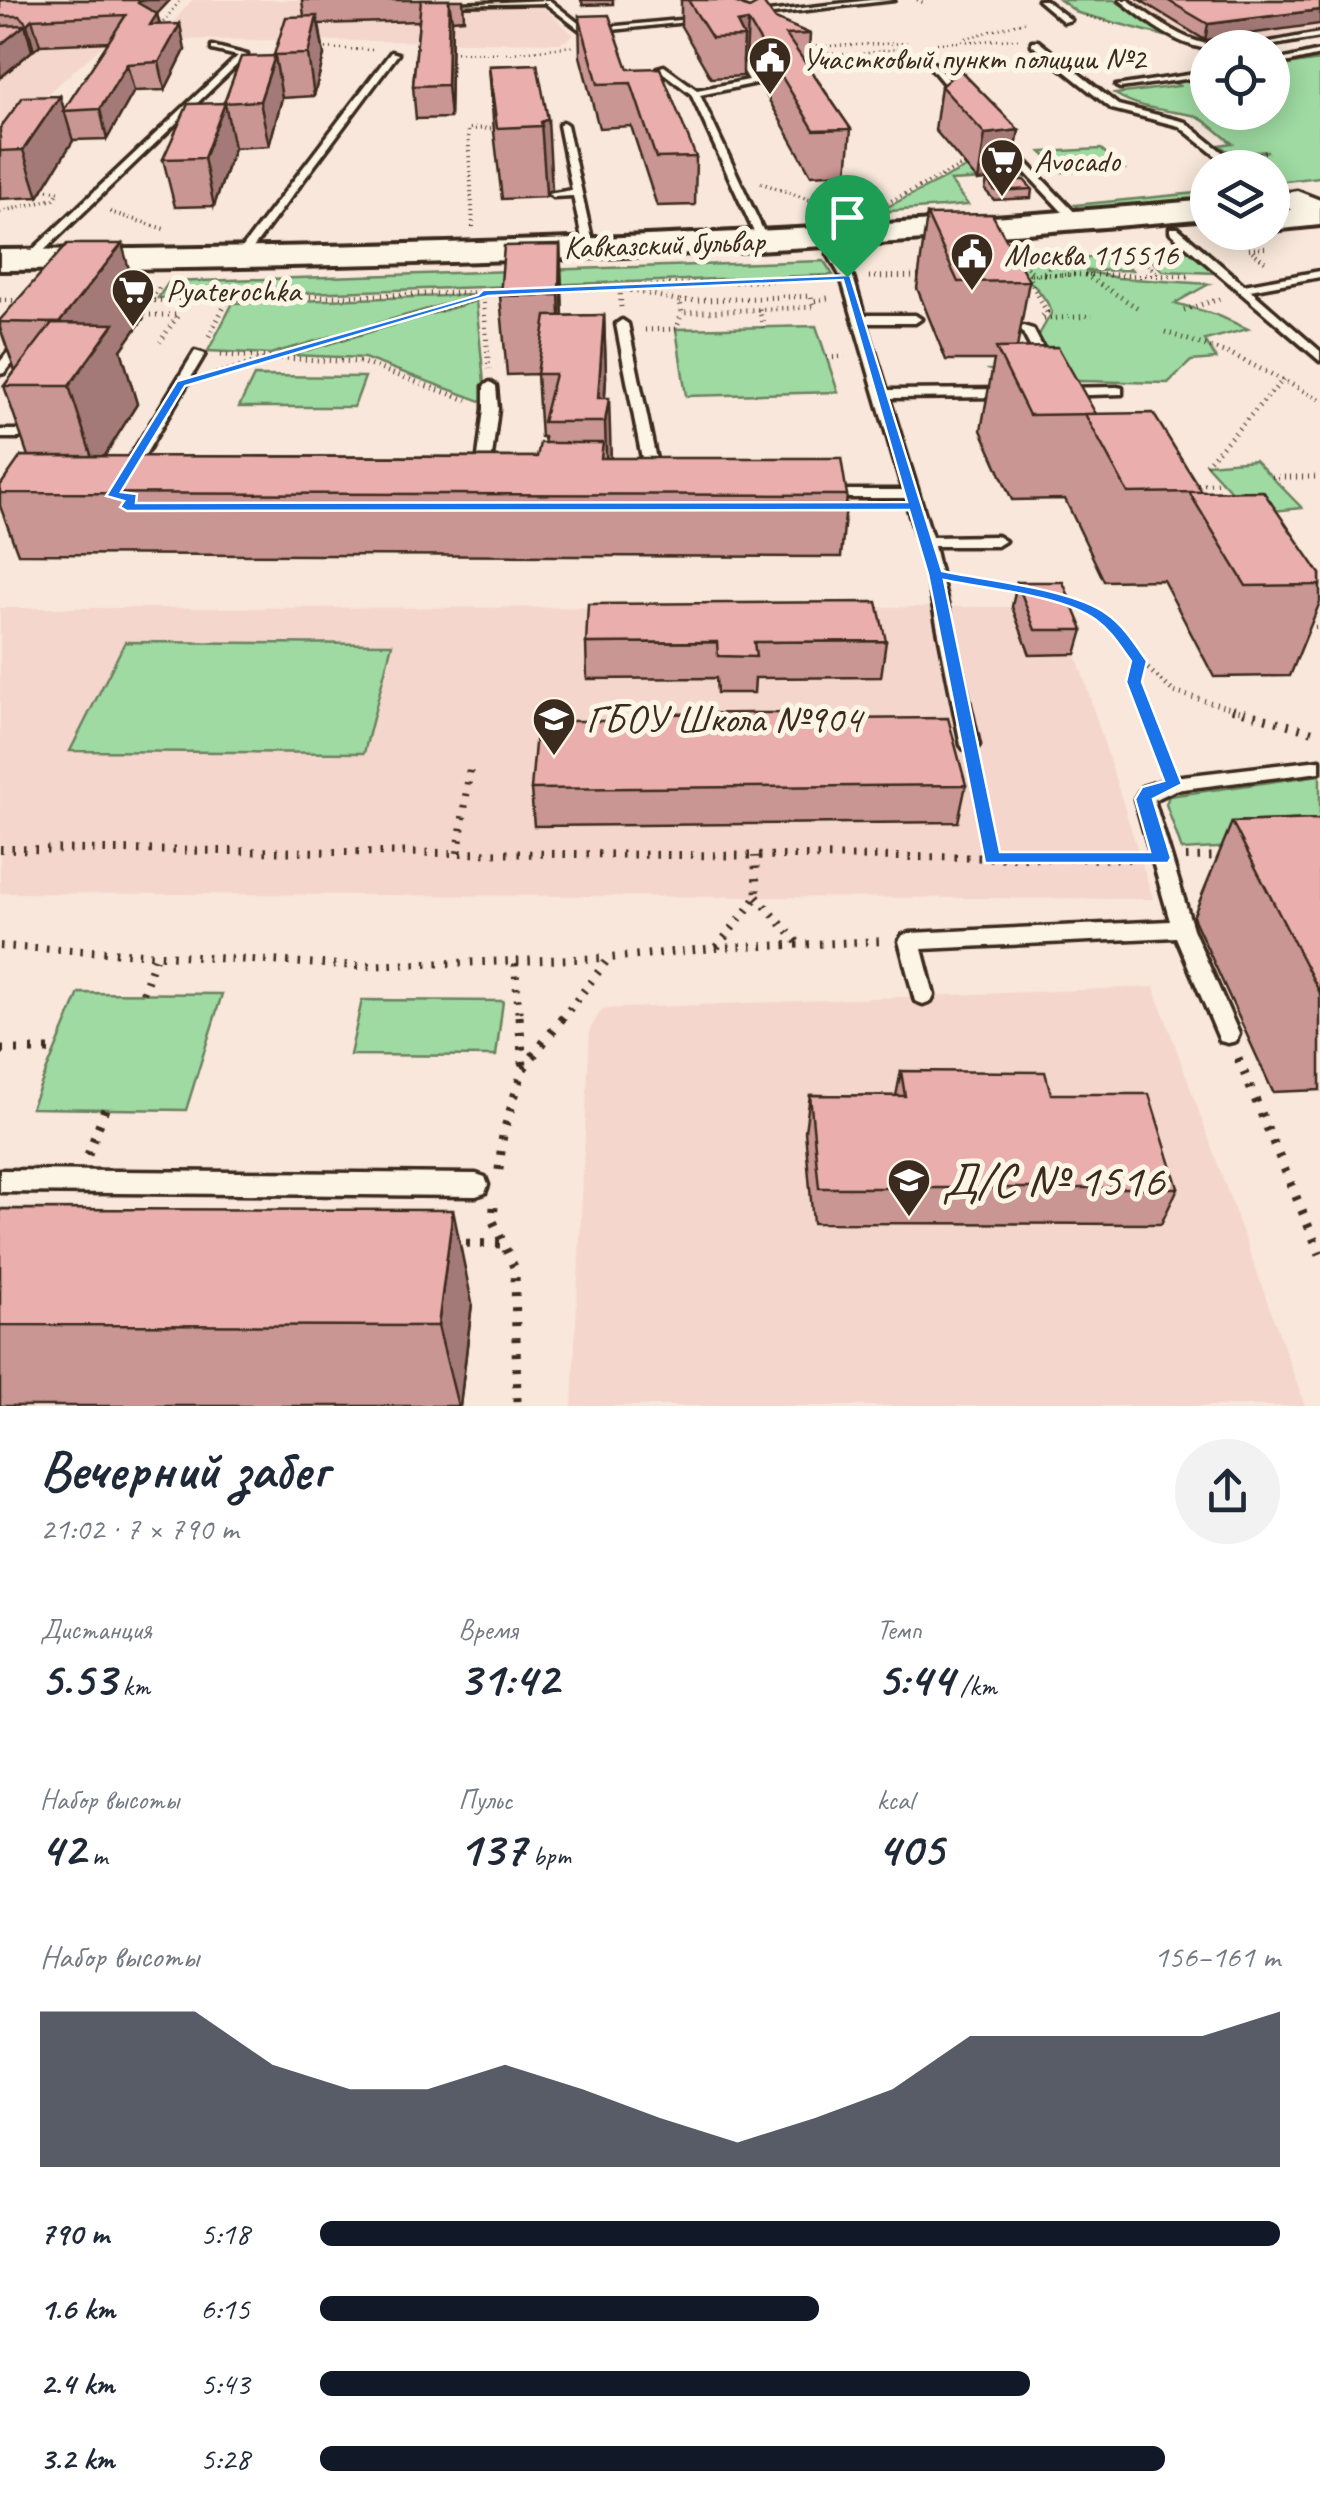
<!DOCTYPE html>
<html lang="ru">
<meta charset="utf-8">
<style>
body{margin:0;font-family:Caveat,sans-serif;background:#f2f2f3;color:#1f2937;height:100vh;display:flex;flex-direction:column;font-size:38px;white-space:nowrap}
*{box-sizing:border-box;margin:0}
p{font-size:32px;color:#747a83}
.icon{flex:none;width:55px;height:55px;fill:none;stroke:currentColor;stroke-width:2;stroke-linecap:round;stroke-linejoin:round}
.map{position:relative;height:1406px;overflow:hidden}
.panel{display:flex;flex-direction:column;background:#fff;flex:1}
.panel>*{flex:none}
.buttons{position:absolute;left:1190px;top:30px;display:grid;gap:20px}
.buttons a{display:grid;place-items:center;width:100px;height:100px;border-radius:50%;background:#fff;box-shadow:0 5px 25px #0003;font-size:50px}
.pin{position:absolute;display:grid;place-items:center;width:85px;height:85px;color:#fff;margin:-102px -42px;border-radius:50% 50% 50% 0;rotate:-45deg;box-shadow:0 0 10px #0007}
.pin .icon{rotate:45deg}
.round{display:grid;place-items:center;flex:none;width:105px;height:105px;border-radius:52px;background:#f2f2f3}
.head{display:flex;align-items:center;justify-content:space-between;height:170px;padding:0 40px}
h1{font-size:55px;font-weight:800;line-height:75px}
.stats{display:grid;grid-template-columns:repeat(3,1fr);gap:15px;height:170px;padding:10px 40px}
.stats div{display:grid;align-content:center}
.stats b{font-size:50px;font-weight:800}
.stats small{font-size:28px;font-weight:400}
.stats p{font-size:28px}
.chart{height:280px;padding:20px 40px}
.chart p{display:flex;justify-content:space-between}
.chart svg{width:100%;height:180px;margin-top:10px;fill:#111827;opacity:.7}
ul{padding:0 40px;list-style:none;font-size:32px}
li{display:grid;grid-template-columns:160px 120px 1fr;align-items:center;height:75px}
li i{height:25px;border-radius:12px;background:#111827}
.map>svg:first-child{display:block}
.built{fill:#f4d6cc}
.green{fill:#9edaa1;stroke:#6c8260;stroke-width:2.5}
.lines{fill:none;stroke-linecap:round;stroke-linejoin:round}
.lane-casing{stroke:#3b2a1e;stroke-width:7}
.secondary-casing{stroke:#3b2a1e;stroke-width:8}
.primary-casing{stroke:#3b2a1e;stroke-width:7}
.path-far4{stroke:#3b2a1e;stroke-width:2.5;stroke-dasharray:1 4;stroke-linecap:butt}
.path-far3{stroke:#3b2a1e;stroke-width:4;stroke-dasharray:1 4;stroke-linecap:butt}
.path-far2{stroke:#3b2a1e;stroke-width:5;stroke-dasharray:1 5;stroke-linecap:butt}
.path-far1{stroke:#3b2a1e;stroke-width:8;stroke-dasharray:2.5 9;stroke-linecap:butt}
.path{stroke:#3b2a1e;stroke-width:9;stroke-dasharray:4 11;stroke-linecap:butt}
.lane{fill:#fcf5e5;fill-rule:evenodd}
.secondary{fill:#fcf5e5;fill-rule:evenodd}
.primary{fill:#fcf5e5;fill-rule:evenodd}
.wall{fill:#c99694;stroke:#3b2a1e;stroke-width:2.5}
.shaded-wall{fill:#a47a78;stroke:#3b2a1e;stroke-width:2.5}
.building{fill:#eaafac;stroke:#3b2a1e;stroke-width:2.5}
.route{fill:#1a73e8;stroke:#fff;stroke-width:2.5;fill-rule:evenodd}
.labels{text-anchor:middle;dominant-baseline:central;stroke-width:10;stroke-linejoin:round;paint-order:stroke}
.far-poi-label{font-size:32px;fill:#3b2a1e;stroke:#fcf5e5;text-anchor:start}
.far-street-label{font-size:32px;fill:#3b2a1e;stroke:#fcf5e5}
.poi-label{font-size:40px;fill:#3b2a1e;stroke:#fcf5e5;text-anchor:start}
.near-poi-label{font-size:48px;fill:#3b2a1e;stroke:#fcf5e5;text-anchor:start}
</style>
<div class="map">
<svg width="1320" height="1406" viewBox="0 0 1320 1406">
<rect width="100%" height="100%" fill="#f8e7da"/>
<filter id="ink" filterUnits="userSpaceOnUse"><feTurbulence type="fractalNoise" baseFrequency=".01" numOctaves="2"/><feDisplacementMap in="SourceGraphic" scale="20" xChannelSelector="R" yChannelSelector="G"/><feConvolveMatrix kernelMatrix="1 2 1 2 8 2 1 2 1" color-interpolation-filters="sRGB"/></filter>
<g filter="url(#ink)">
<g class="built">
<polygon points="0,0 114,36 2,133 0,133"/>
<polygon points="192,0 535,0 574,35 561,43 159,39"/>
<polygon points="1114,0 1320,0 1320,41 1272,48 1208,48 1207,54 1199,53"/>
<polygon points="1012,607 1030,655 1076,654 1153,899 0,893 0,608"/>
<polygon points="1154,987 1305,1406 572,1406 590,1029 602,1009"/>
</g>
<g class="green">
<polygon points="1060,0 1114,0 1169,37 1078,13"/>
<path d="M 1320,60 L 1320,177 L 1278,182 L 1273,179 L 1272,168 L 1254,167 L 1236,157 L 1268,151 L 1232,154 L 1219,145 L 1232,143 C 1221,135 1205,118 1192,115 C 1165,110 1140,109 1115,94 L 1179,86 L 1173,82 L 1207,77 L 1208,112 L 1272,112 L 1273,67 Z"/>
<polygon points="1101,149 1124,169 1062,172 1041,152"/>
<polygon points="1002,150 1028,177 950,181 968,205 877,212"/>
<polygon points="1207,192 1207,200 1081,211 1075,205"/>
<polygon points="1187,246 1218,273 1163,271 1140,249"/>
<path d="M 1062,253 L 1051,264 L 1059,266 L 1069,259 L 1118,256 L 1132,270 L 1085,271 L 1118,278 L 1209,284 L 1175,303 L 1217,315 L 1248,329 L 1205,340 L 1216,359 L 1191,361 L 1168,383 L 1080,381 L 1025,387 L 990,370 L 1020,368 L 1052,312 C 1041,286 1022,278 1007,256 L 1021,265 L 1028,264 L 1017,256 Z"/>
<polygon points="824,261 833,275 158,298 169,282"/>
<polygon points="477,295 270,354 208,351 233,303"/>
<polygon points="476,301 486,403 364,358 291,355"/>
<polygon points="816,326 838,392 686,396 676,329"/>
<polygon points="254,376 365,377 354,407 239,407"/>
<polygon points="1255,460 1302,508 1251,513 1206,464"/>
<polygon points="125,642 392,644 364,753 70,751"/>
<polygon points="1320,775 1320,827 1288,844 1182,850 1166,804 1169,796"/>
<polygon points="79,993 222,994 186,1110 31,1108"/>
<polygon points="362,1000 503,1001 496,1056 350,1055"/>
</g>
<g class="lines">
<g class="lane-casing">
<g id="lane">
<polygon points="549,0 586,29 701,18 705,20 584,33 545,3 439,5"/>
<polygon points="871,0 894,0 747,17 743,15"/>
<polygon points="1038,0 1045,0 1071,20 1064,22"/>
<path d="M 1120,0 L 1128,0 C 1147,13 1166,29 1188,38 C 1229,56 1278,39 1320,33 L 1320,37 C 1282,43 1229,56 1194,46 C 1167,38 1141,17 1120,0 Z"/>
<polygon points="1032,41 1038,41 1118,105 1185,122 1242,168 1231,168 1179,126 1112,109 1032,45"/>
<polygon points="212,46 247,55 32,262 24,262 24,258 238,56 212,50"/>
<polygon points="1320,51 1320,55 1272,66 1272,62"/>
<polygon points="391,52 398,54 244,260 236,260 236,256"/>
<polygon points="920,55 926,55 963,95 963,99 957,99"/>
<polygon points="743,61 757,83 700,95 768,241 763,244 758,241 691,94 657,68 664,66 697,90 749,80 739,63"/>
<polygon points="1208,72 1208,76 1120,88 1116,86"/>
<polygon points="563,122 567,125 594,248 589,251 584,248 573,196 553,197 548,194 572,190 559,125"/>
<polygon points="995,136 1001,136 1081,219 1081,223 1073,223 995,140"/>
<polygon points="1272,185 1301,198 1302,200 1293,202 1272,192"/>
<polygon points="1170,228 1178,228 1244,285 1320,271 1320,277 1250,290 1320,351 1320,361 1170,232"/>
<polygon points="829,252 837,252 853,277 864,315 915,315 921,319 915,323 866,323 887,390 1010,389 1016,393 1010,397 889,398 932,537 997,536 1005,541 997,546 934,546 979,745 976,749 964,749 961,745 927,574 905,498 825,498 818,494 825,490 903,490 841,277 828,254"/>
<polygon points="622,320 628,324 660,479 653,483 646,479 616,324"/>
<polygon points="1023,326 1033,329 1054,369 1052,372 1042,369 1021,329"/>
<polygon points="21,336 31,339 4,373 0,374 0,362"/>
<polygon points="195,351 205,354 133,475 126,479 121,478 119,475"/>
<polygon points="490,382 496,386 498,409 489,480 482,484 475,480 484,409 484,386"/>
<polygon points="1117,387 1122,388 1122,394 1060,396 1054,392 1060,388"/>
<polygon points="0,430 19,430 26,434 19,438 0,438"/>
<polygon points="1320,760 1320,772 1175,790 1154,800 1193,929 1239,1034 1236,1041 1228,1043 1220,1041 1176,937 922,949 934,995 931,1001 923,1004 915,1001 899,941 903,935 910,933 1170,921 1135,799 1142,787 1174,777"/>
<polygon points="0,1170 476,1174 485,1177 488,1185 485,1193 476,1196 0,1192"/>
</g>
</g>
<g class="secondary-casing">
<g id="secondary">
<path d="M 1208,200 L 1208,218 C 806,255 404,267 0,270 L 0,250 C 403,248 806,236 1208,200 Z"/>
<polygon points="1320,207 1320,225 1272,230 1272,212"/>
</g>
</g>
<g class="primary-casing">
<polygon id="primary" points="1297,191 1320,200 1320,223 1286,207 1281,200 1286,193"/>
</g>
<g class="path-far4">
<polyline points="917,0 925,4"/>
<polyline points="1086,16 1118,25"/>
<polyline points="157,30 179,2"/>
<polyline points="966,38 1027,21"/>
<polyline points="937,43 1019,39"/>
<polyline points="801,47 909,43"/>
<polyline points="316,48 373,50"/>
<polyline points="446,52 512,53 573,46"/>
<polyline points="803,52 854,55 904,48"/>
<polyline points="872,56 904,57"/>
<polyline points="804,68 845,57"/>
</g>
<g class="path-far3">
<polyline points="1249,154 1269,152"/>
<polyline points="761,183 830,207"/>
<polyline points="43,189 61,192"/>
<polyline points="887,203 970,162"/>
<polyline points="0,212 54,199 59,192"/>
<polyline points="110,212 164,229"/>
<polyline points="473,227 468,129 502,128"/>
<polyline points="1221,239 1258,237"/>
<polyline points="1130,247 1157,273"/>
<polyline points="1265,248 1249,249 1266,262"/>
<polyline points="1011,255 1033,272"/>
<polyline points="1044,272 1070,250"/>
<polyline points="1019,274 1091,275"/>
</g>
<g class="path-far2">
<polyline points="1019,274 1192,276"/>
<polyline points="1027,274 1047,312 1040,318"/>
<polyline points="1085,275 1138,308"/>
<polyline points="869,277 927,276"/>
<polyline points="555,290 822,278"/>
<polyline points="483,297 489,369"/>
<polyline points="0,300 22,301"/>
<polyline points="130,301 507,292"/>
<polyline points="680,301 811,296 812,301"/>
<polyline points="621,307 620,288 680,301 682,313 814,307 812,301 828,298"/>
<polyline points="759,309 764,327"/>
<polyline points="1184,310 1223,298"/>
<polyline points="138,315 178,315 160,342"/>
<polyline points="137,318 159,288"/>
<polyline points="1044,319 1092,316"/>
<polyline points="645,330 676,329 682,313"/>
<polyline points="1165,332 1233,355 1320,399"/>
<polyline points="209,336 227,301"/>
<polyline points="221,355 360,362 467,400"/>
<polyline points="278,356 483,297"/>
<polyline points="827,358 845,357"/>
<polyline points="216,374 266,359"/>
<polyline points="1206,464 1284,379"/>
<polyline points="1272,477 1320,477"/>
<polyline points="1192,485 1222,482"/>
<polyline points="961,579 1022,592"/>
<path d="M 1064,601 C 1099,610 1119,633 1139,661 L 1134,682 L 1145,711"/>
<polyline points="1303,628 1320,627"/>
<polyline points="1139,661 1174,692 1241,711"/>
</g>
<g class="path-far1">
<polyline points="1144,709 1165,763"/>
<polyline points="1232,709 1320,734"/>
<polyline points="974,765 992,859"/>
<polyline points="0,849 1134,859"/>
<polyline points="458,853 470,768"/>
<polyline points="1186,857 1224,856"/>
<polyline points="757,897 798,943"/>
<polyline points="0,946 359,966 608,958"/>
<polyline points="717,947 757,897 755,856"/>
<polyline points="515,964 519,1019"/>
<polyline points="143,993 157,953"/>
<polyline points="562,1019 609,958 716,948 886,941"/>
</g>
<g class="path">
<polyline points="519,1016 523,1067"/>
<polyline points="0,1050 55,1050"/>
<polyline points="1238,1058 1320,1254"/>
<polyline points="88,1155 105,1109"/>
<polyline points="499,1170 503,1134 523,1069 564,1016"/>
<polyline points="494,1207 493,1221 515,1269 517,1406"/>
<polyline points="451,1243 503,1244"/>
</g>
<use href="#lane" class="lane"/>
<use href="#secondary" class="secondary"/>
<use href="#primary" class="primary"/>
</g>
<g class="wall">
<polygon points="0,0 170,0 157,14 160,25 185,50 165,90 134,91 107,139 72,140 38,197 0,199 0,128 60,96 64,110 109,42 40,45 34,50 31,46 32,51 0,78"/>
<polygon points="302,0 463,0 464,19 452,20 450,118 416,119 413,86 419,21 319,24 324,55 314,96 282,98 269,146 234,148 214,206 175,207 163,159 274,55 304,16"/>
<polygon points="581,0 613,0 613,4 583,5"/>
<polygon points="681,0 730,0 810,34 808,66 851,129 847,173 811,175 746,59 743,60 743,76 711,78 681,26"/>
<polygon points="1140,0 1320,0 1205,40"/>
<polygon points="579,16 628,69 696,157 695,205 657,206 631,126 599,128 580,56"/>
<polygon points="537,64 552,190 546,192 546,197 502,199 494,132 489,66"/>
<polygon points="941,86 1019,130 1011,176 978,181 935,130"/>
<polygon points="987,180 1032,189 1031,198 994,200 985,190"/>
<polygon points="927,215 1029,281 1017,348 1096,414 1202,492 1320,574 1320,602 1290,676 1214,677 1163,580 1104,581 1065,499 1012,500 981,430 994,360 946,360 917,288"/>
<polygon points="560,245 563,316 604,315 606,376 605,398 611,458 847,495 841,557 18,554 0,506 0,486 28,456 4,386 15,371 0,328 0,320 143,319 121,350 137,404 104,456 537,457 545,443 544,437 541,437 537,374 507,375 500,296"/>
<polygon points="1017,582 1083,630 1076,654 1030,655 1012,607"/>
<polygon points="886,641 881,677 755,678 754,693 717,693 716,678 587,679 586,643"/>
<polygon points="828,719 966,785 958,822 534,826 531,789"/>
<polygon points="1320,819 1320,1090 1273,1092 1193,917 1232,822"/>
<polygon points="901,1071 1051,1094 1178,1188 1161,1224 813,1223 805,1131 810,1095 896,1096"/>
<polygon points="0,1209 472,1303 460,1406 0,1406"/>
</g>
<g class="shaded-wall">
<polygon points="141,0 170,0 157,14 163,39 156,51 138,3"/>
<polygon points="449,0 452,20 450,118 447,85"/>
<polygon points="1320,10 1320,24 1205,40 1208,24"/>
<polygon points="317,16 324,55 314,96 308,54"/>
<polygon points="32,19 40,45 34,50 27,24"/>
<polygon points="748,21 746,59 743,60 744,37 737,23"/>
<polygon points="180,24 185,50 165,90 159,62"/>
<polygon points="25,25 32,51 0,78 0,45"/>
<polygon points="275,56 282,98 269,146 260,101"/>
<polygon points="127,64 134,91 107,139 100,109"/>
<polygon points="60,96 73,141 38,197 23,150"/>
<polygon points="225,103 234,148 214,206 204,158"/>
<polygon points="548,119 552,190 546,192 541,122"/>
<polygon points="1019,130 1011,176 978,181 985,134"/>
<polygon points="122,244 143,319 121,350 137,404 96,470 69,386 59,323"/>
<polygon points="560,245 563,320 563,374 559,295"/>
<polygon points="604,315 606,376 603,422 598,398"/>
<polygon points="609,398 611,462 607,487 605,422"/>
<polygon points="453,1210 472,1303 460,1406 458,1406 438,1326"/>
</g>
<g class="building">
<polygon points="0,0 141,0 138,3 157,14 150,25 180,24 159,62 127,64 100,109 63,111 126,15 32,19 27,24 20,16 0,16"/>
<polygon points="421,0 449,0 447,85 413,86"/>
<polygon points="688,0 730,0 749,8 762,1 775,19 810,34 786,35 851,129 814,130 748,21 737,23 744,37 712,38"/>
<polygon points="1167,0 1320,0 1320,10 1208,24"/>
<polygon points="609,15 628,69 660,68 696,157 656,158 631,83 598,84 579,16"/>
<polygon points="317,16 308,54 274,55 286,17"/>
<polygon points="25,25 0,45 0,26"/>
<polygon points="275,56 260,101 224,103 241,57"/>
<polygon points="537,64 548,119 541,122 542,126 497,128 489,66"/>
<polygon points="960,70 1019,130 985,134 941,86"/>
<polygon points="60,96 23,150 0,151 0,128 23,97"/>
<polygon points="225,103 204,158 163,159 188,104"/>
<polygon points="987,180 1024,180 1032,189 995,191"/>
<polygon points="992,214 1029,281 958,282 927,215"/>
<polygon points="67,244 122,244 59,323 0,322 0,320"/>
<polygon points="560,245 559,295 500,296 504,246"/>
<polygon points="604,315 598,398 609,398 605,422 543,422 555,374 537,374 546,316"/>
<polygon points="52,323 114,324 69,386 4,386"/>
<polygon points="1058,347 1096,414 1029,415 996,348"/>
<polygon points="1153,413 1202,492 1128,493 1085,414"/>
<polygon points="540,443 603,443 601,458 841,458 847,495 0,493 0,486 21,456 537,457"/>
<polygon points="1263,491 1320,574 1320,585 1246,586 1189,492"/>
<polygon points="1017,582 1063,582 1083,630 1035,630"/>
<polygon points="877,602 886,641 754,642 756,657 718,656 717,642 586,643 588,604"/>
<polygon points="752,713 827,713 828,719 948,718 966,785 531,789 537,721 657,721 657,714"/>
<polygon points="1320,819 1320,993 1232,822"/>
<polygon points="901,1071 1045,1072 1051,1094 1149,1094 1178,1188 819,1188 810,1095 905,1096"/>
<polygon points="0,1209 453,1210 438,1326 0,1325"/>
</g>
</g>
<path class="route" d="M 850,275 L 942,571 C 984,580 1074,589 1107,614 C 1124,626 1135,644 1147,661 L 1142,682 L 1182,784 L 1153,799 L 1171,858 L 1168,863 L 985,863 L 928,574 L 909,510 L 127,511 L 120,507 L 124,501 L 106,496 L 177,381 L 478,295 L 483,290 ZM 843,280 L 907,502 L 136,503 L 137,494 L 121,492 L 185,386 L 488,296 ZM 944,580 C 986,589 1062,595 1096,620 C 1111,631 1120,646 1131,661 L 1126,682 L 1164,781 L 1142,787 L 1135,799 L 1150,852 L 1000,852 Z"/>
<defs>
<g id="civic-pin" transform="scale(2.25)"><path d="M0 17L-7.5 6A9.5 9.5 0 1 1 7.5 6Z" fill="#3b2a1e" stroke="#fcf5e5"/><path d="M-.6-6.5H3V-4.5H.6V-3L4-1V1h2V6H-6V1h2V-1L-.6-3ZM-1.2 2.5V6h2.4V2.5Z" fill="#fff"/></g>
<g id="supermarket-pin" transform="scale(2.25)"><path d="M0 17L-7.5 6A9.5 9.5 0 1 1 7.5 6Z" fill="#3b2a1e" stroke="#fcf5e5"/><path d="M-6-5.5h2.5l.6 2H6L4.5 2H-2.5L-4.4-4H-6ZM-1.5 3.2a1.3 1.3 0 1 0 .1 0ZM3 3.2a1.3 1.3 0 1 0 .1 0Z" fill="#fff"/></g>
<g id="school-pin" transform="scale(2.25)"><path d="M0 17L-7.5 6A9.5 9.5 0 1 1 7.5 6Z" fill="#3b2a1e" stroke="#fcf5e5"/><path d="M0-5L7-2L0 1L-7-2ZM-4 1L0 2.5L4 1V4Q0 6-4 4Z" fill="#fff"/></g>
</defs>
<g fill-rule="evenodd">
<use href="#civic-pin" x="770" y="58"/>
<use href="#supermarket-pin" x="1002" y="160"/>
<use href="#civic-pin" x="972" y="254"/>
<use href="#supermarket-pin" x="133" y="290"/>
<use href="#school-pin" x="554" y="719"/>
<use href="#school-pin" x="909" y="1180"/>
</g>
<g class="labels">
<g class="far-poi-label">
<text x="802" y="58">Участковый пункт полиции №2</text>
<text x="1034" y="160">Avocado</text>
<text x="1004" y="254">Москва 115516</text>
<text x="166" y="290">Pyaterochka</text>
</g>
<g class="far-street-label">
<text transform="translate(664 244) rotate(-2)">Кавказский бульвар</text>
</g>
<g class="poi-label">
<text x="586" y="719">ГБОУ Школа №904</text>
</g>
<g class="near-poi-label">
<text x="942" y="1180">Д/C № 1516</text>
</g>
</g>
</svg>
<div class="buttons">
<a><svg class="icon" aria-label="locate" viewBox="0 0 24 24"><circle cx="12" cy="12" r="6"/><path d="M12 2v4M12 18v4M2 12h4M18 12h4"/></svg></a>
<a><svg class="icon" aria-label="layers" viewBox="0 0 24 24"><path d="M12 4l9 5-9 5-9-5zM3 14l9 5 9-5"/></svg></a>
</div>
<div class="pin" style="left:847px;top:277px;background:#1e9e55"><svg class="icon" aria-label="arrive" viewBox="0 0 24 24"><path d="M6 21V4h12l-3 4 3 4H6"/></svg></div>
</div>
<section class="panel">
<div class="head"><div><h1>Вечерний забег</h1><p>21:02 · 7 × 790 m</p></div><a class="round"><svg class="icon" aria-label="share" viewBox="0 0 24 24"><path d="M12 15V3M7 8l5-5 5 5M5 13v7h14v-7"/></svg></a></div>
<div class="stats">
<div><p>Дистанция</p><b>5.53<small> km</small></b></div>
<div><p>Время</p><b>31:42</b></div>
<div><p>Темп</p><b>5:44<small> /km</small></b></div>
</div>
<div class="stats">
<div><p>Набор высоты</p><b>42<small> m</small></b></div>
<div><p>Пульс</p><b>137<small> bpm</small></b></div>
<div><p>kcal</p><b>405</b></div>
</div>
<div class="chart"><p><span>Набор высоты</span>156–161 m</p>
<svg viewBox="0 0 160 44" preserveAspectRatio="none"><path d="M0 44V6L10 6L20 6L30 19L40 25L50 25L60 19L70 25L80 32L90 38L100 32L110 25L120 12L130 12L140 12L150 12L160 6V44z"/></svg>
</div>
<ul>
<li><b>790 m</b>5:18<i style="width:100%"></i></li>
<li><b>1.6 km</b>6:15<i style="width:52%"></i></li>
<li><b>2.4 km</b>5:43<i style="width:74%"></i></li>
<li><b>3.2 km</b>5:28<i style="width:88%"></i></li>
</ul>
</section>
